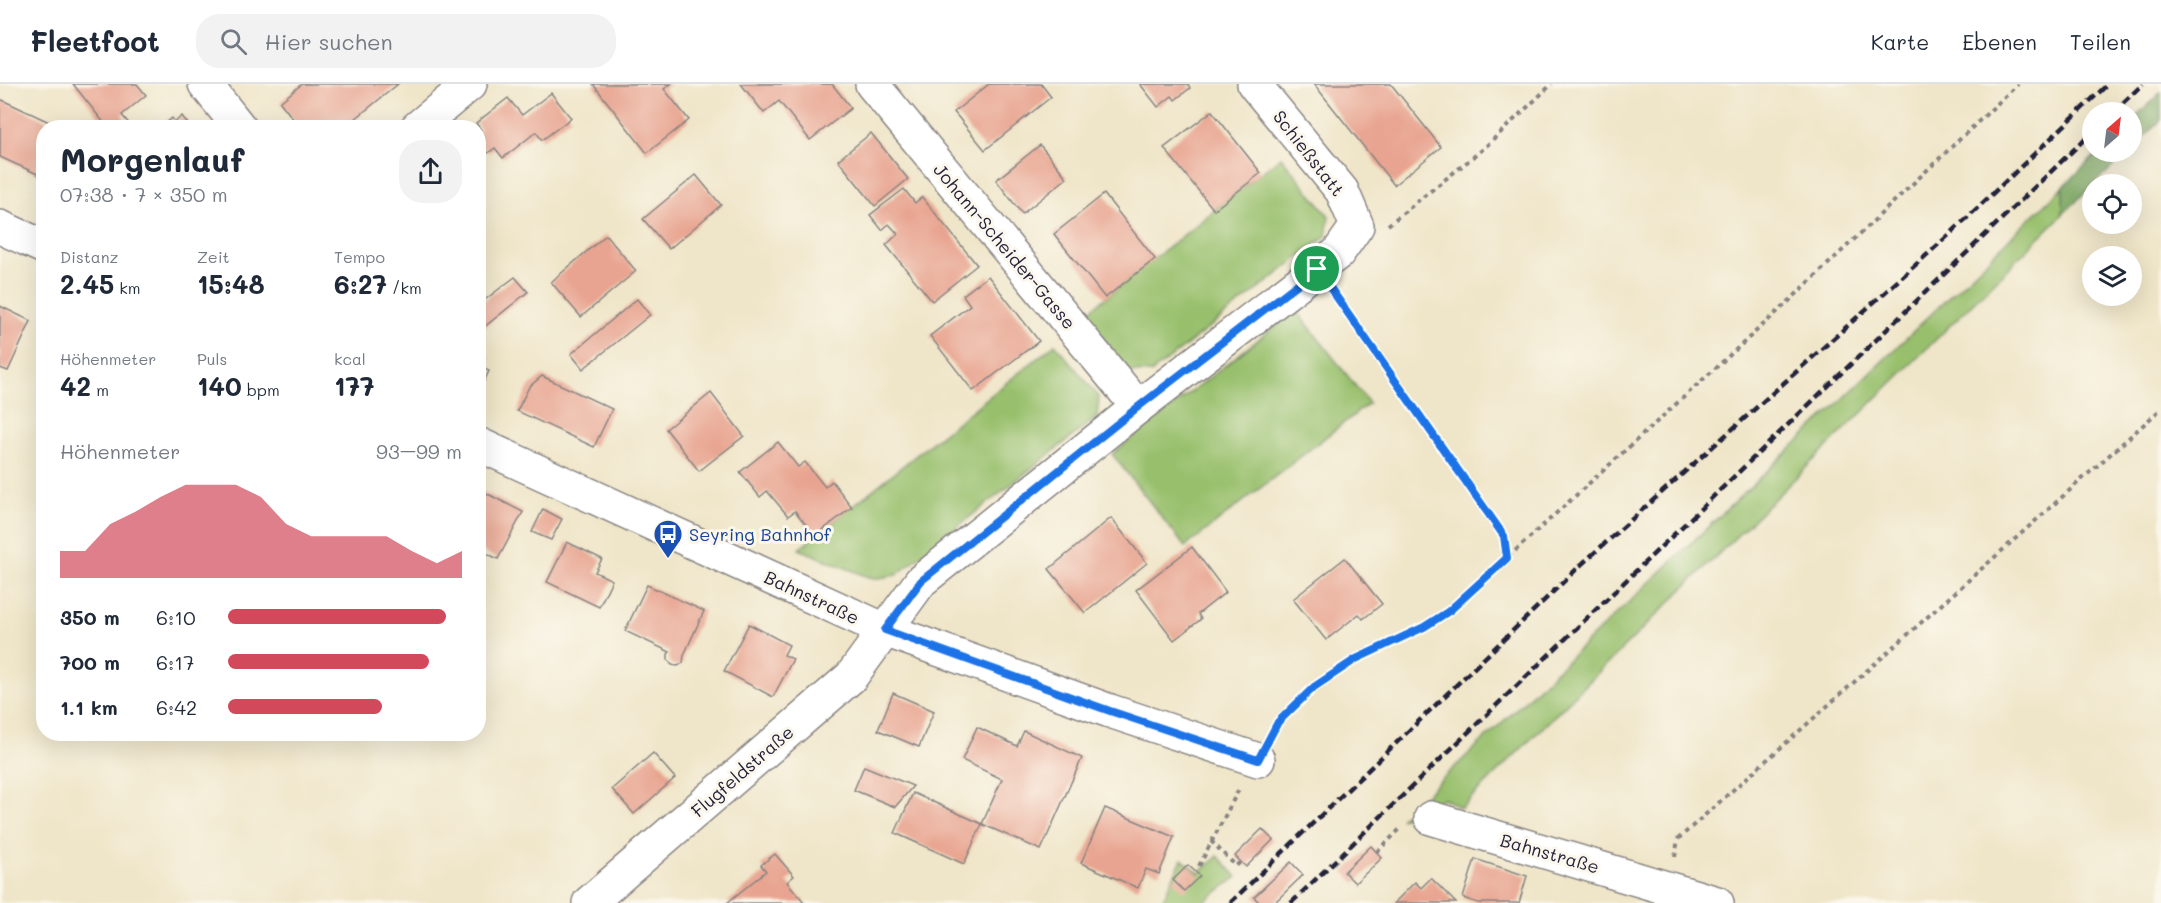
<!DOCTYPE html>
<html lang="de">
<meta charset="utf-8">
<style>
body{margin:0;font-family:Mali,sans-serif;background:#f2f2f3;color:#1f2937;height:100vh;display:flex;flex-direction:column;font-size:22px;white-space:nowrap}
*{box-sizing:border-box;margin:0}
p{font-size:20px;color:#747a83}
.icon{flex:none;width:33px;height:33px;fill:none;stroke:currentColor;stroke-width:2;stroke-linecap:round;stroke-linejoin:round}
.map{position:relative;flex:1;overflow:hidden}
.panel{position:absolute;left:36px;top:36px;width:450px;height:621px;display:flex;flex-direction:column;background:#fff;border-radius:24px;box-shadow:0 6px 24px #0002}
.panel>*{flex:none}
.needle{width:39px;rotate:28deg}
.fabs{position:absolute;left:2082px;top:18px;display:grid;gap:12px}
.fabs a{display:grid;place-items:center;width:60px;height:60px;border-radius:50%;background:#fff;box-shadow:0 6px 24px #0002;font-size:30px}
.pin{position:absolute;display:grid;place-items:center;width:51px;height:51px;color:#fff;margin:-26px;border:3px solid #fff;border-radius:50%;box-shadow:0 2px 6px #0007}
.round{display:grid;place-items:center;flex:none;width:63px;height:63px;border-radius:24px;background:#f2f2f3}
.summary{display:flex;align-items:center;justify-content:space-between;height:102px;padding:0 24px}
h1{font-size:33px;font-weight:800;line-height:45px}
.figures{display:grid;grid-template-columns:repeat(3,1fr);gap:9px;height:102px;padding:6px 24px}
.figures div{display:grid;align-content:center}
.figures b{font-size:26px;font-weight:800}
.figures small{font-size:16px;font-weight:400}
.figures p{font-size:16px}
.chart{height:168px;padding:12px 24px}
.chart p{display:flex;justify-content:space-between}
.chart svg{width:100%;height:108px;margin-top:6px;fill:#d1495b;opacity:.7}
ul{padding:0 24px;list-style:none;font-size:20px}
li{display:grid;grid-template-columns:96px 72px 1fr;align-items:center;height:45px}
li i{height:15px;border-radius:8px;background:#d1495b}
header{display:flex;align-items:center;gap:36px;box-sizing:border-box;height:84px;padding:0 30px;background:#fff;border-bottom:2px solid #e0e1e3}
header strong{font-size:28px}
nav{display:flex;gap:33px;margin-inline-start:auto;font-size:21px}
.search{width:420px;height:54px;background:#f2f2f3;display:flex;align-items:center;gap:15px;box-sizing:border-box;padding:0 21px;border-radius:24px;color:#747a83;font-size:22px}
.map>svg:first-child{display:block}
.green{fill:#98c06c;stroke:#5d7154;stroke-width:1.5}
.forest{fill:#7aa660;stroke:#4e644e;stroke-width:1.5}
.building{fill:#e8a490}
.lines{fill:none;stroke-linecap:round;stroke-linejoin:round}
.street-casing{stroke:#888482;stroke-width:36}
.path{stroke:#888482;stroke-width:4;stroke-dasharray:4.5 4.5;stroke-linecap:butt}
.street{stroke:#fff;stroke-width:33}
.rail{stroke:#22223b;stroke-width:4.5;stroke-dasharray:9 4.5;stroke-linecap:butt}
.route-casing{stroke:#fff;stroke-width:12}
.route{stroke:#1a73e8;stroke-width:8}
.labels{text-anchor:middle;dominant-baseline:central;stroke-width:6;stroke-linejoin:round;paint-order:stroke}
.street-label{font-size:18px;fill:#22223b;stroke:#fbf7ec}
.transit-label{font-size:18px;fill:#164399;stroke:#fbf7ec;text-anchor:start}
</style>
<header>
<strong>Fleetfoot</strong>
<div class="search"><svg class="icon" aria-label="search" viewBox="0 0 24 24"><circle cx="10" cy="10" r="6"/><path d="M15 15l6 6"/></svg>Hier suchen</div>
<nav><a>Karte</a><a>Ebenen</a><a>Teilen</a></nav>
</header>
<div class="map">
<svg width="2161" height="819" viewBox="0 0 2161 819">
<rect width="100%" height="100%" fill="#fbf7ec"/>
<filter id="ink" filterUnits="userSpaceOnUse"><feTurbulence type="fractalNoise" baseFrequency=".0167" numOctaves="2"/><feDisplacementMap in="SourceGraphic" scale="12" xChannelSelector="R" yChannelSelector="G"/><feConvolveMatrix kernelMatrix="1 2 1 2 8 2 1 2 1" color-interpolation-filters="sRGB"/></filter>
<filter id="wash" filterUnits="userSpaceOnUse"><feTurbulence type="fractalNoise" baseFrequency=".008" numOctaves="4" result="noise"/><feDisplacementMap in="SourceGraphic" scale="24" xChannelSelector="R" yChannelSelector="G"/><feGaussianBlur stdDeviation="1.35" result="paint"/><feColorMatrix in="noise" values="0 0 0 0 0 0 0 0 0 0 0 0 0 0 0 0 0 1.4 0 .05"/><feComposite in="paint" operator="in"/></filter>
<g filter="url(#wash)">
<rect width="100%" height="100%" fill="#efe5c8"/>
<g class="green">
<polygon points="1281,73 1329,132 1326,152 1151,289 1130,288 1084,231"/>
<polygon points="2063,103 2063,130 1461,724 1443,714 1400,735 1842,316"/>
<polygon points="1296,226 1369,319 1185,463 1112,370"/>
<polygon points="1055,260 1099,313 1097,333 896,491 873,495 799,465"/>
<polygon points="1218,772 1237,793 1202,819 1161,819 1182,775 1199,789"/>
</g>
<g class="forest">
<polygon points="2161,8 2161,36 2132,65 2132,36"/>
<polygon points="2099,68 2128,68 2063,130 2063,103"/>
</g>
<g id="blocks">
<g class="building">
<polygon points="73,0 137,0 146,11 122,31 130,41 127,44 108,44"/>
<polygon points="302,0 398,0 344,44 300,44 280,18"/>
<polygon points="593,0 671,0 664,5 689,36 647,69"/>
<polygon points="741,0 832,0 851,24 810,56 779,17 764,29"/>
<polygon points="989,0 1041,0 1051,13 985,66 954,28"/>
<polygon points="1140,0 1188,0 1190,4 1175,16 1172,12 1158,23"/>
<polygon points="1314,0 1391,0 1441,63 1394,101"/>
<polygon points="551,9 571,34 542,56 536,48 503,74 495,64 488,69 478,57 478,48 481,46 476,39 508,14 522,31"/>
<polygon points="0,15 62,44 44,44 44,93 0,73"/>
<polygon points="1212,27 1261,89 1214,126 1164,64"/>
<polygon points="182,32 191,44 160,44 172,34 175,38"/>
<polygon points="871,49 908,95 875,122 838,76"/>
<polygon points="1040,61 1067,94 1022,130 996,96"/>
<polygon points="696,91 721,121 669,165 643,135"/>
<polygon points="904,105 915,119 922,113 977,181 932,217 886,161 898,150 889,140 882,146 870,131"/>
<polygon points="1104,110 1155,175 1105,214 1054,150"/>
<polygon points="606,151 636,187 581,233 551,198"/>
<polygon points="988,192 1039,257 973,307 930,252 970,221 963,211"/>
<polygon points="515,193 528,208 478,248 478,221"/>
<polygon points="637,215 650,231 583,285 571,270"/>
<polygon points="0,222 31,237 8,287 0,284"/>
<polygon points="478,270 485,273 480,283 489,287 478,310"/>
<polygon points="542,292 612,325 594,363 517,327 529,303"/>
<polygon points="711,309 744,352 699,387 666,345"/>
<polygon points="778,358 798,383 805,378 825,403 832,397 852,423 815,452 795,427 788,432 767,407 760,413 740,388"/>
<polygon points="478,405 523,428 498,475 478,465"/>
<polygon points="543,425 562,435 551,456 532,448"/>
<polygon points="1111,434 1147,479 1085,529 1049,485"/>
<polygon points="567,458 602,475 595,488 612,496 599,523 547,498"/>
<polygon points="1192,463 1226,508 1198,530 1201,535 1174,556 1136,506"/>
<polygon points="1345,474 1382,520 1363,535 1359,530 1326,556 1293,515"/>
<polygon points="647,501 704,527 684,571 683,579 678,582 672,581 668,576 668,570 670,568 625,547"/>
<polygon points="749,540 789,561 784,571 793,575 773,613 724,587"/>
<polygon points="893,609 934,627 919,663 878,646"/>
<polygon points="977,643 1017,662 1024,647 1082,674 1041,766 982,740 1002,695 962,676"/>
<polygon points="653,669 675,694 634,730 612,705"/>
<polygon points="864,682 913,702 895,723 854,706"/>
<polygon points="913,709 982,740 964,780 895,749"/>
<polygon points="1105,724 1174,753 1159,790 1146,785 1138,804 1081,779"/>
<polygon points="1262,745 1273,756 1246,783 1235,772"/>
<polygon points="1371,762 1382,774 1355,799 1344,788"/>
<polygon points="775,770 794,792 787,798 805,819 727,819 766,787 761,781"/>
<polygon points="1475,775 1527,792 1519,819 1478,819 1463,814"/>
<polygon points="1291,778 1303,791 1274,819 1260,819 1254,813"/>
<polygon points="1188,781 1200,792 1184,807 1173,796"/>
<polygon points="1431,794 1456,819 1394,819 1415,798 1421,804"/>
</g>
</g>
</g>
<g filter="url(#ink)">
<use href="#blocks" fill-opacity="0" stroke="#888482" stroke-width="1.5"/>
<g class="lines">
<g class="street-casing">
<g id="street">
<polyline points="205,0 240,44"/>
<polyline points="872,0 1138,323"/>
<polyline points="417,44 470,0"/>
<polyline points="0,143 44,163"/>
<polyline points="478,360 885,546 1110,627 1258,676"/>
<polyline points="1431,734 1717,819"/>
<polyline points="589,819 851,593 921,497 1138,323 1338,169 1357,142 1342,107 1254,0"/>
</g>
</g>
<g class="path">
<polyline points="1388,141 1482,66 1552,0"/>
<polyline points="1335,210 1504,452 1507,473"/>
<polyline points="1273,648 1279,638 1314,603 1355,575 1424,543 1449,527 1787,219 2018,0"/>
<polyline points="1211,757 1236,782 1241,777"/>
<polyline points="1377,768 1402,743"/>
<polyline points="1675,773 1678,755 2161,325"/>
<polyline points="1199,782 1240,703"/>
</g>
<use href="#street" class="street"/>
<g class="rail">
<polyline points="2113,28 2143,0"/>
<polyline points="1230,819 1583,479 1950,150 2108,0"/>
<polyline points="1291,819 2092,48"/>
</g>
</g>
</g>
<g class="lines" filter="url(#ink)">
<g class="route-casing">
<polygon id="route" points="1317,185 1504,452 1507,474 1449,527 1424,543 1356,575 1314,603 1278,638 1258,676 1110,627 885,546 921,497 1138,323"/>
</g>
<use href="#route" class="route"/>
</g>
<defs>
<g id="bus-pin" transform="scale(1.5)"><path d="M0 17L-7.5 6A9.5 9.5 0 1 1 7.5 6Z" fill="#1a4fb4" stroke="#fbf7ec"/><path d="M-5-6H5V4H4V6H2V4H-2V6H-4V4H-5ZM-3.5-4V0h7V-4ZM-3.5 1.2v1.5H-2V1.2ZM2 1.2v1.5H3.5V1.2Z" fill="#fff"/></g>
</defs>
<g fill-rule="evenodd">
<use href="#bus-pin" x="668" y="450"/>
</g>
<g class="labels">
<g class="street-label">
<text transform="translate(1309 69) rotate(52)">Schießstatt</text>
<text transform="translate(1005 162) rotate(50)">Johann-Scheider-Gasse</text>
<text transform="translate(812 513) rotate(25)">Bahnstraße</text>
<text transform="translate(742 687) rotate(-41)">Flugfeldstraße</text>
<text transform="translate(1550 769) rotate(16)">Bahnstraße</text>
</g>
<g class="transit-label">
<text x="689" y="450">Seyring Bahnhof</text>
</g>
</g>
</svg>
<div class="fabs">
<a><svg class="needle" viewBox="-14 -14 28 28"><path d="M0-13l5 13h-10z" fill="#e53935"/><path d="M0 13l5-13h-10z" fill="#747a83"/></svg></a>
<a><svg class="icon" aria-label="locate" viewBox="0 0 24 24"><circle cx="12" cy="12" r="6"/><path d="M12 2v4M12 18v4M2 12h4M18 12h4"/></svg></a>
<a><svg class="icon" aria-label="layers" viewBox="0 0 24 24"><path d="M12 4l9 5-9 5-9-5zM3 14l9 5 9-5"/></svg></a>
</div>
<div class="pin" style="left:1317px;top:185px;background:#1e9e55"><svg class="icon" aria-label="arrive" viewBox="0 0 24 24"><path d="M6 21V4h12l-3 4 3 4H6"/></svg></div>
<section class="panel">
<div class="summary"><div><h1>Morgenlauf</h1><p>07:38 · 7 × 350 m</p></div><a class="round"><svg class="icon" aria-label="share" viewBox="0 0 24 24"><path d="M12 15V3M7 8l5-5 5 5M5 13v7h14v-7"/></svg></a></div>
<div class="figures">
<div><p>Distanz</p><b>2.45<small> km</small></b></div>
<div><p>Zeit</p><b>15:48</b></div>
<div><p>Tempo</p><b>6:27<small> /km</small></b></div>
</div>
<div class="figures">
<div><p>Höhenmeter</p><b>42<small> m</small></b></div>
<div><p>Puls</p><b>140<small> bpm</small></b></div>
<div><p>kcal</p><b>177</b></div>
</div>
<div class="chart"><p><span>Höhenmeter</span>93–99 m</p>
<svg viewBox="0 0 160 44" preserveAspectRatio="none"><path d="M0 44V33L10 33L20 22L30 17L40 11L50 6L60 6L70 6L80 11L90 22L100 27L110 27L120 27L130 27L140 33L150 38L160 33V44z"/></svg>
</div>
<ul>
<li><b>350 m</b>6:10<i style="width:93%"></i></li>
<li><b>700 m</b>6:17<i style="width:86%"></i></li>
<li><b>1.1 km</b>6:42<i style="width:66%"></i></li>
</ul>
</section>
</div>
